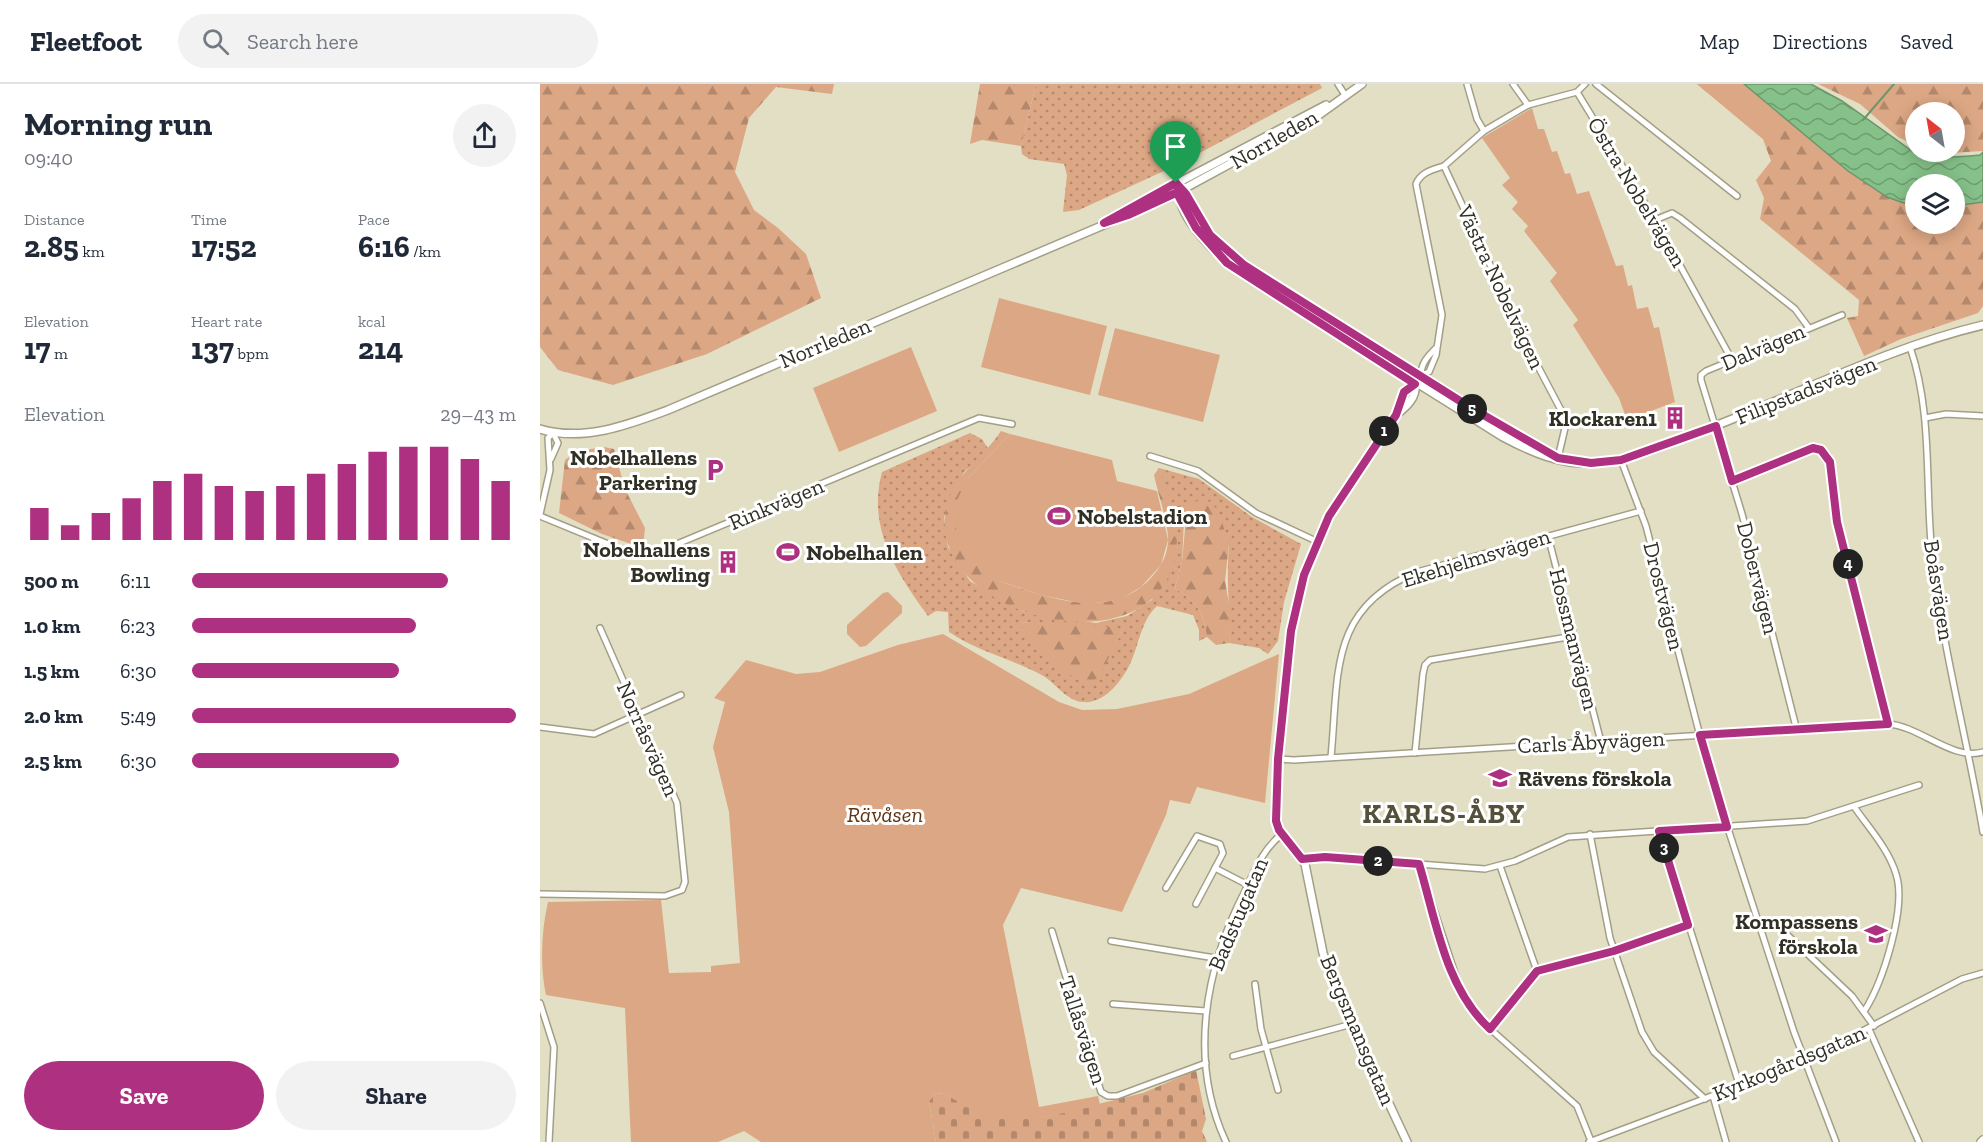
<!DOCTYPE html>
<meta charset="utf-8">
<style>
body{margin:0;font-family:"Zilla Slab",serif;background:#f2f2f3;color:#1f2937;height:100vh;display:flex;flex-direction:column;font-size:22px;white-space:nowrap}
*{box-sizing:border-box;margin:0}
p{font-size:20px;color:#747a83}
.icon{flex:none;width:33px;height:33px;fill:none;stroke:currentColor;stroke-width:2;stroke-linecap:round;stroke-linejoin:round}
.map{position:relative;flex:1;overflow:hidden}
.details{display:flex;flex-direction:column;background:#fff;width:540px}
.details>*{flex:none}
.needle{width:39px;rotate:329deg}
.fabs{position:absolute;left:1365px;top:18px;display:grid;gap:12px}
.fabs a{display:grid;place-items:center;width:60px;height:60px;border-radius:50%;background:#fff;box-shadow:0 3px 15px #0003;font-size:30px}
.pin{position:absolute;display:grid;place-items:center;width:51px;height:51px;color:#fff;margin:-62px -26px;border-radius:50% 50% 50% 0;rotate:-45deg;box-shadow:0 0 6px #0007}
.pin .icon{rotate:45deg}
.km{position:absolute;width:30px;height:30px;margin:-15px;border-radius:50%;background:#222;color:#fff;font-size:16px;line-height:30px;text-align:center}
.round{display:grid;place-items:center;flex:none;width:63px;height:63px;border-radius:32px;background:#f2f2f3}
.overview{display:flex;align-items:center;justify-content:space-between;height:102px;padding:0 24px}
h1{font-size:33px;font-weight:700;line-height:45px}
.metrics{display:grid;grid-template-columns:repeat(3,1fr);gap:9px;height:102px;padding:6px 24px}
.metrics div{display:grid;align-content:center}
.metrics b{font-size:30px;font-weight:700}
.metrics small{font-size:16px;font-weight:400}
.metrics p{font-size:16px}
.chart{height:168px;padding:12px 24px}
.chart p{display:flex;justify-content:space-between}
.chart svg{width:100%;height:108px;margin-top:6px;stroke:#ae3181;stroke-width:6}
.primary-button{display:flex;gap:12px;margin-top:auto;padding:12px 24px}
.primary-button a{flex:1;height:69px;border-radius:36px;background:#ae3181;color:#fff;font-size:24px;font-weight:700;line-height:69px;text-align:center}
.primary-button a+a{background:#f2f2f3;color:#1f2937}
ul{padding:0 24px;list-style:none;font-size:20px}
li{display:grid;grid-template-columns:96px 72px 1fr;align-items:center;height:45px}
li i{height:15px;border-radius:8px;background:#ae3181}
header{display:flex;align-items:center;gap:36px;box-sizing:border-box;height:84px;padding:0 30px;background:#fff;border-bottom:2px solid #e0e1e3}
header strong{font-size:28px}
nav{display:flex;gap:33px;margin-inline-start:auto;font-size:21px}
.search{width:420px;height:54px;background:#f2f2f3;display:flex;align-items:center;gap:15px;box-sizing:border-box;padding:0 21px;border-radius:33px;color:#747a83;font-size:22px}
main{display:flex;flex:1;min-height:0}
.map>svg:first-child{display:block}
.grass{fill:url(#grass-dots);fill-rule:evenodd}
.forest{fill:url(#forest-firs)}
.cemetery{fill:url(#cemetery-stones)}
.park{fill:#dca784}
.water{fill:url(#water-waves);stroke:#6c966b;stroke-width:1.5}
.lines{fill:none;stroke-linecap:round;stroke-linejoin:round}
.stream{stroke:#6c966b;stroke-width:2}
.minor-casing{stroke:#a39f86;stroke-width:8}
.tertiary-casing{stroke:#a39f86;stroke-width:10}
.minor{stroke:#fff;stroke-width:5}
.tertiary{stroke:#fff;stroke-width:7}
.route-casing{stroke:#fff;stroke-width:12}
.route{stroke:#ae3181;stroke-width:8}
.labels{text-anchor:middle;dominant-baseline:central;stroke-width:6;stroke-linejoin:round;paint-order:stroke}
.street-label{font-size:22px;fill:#313025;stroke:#fff}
.poi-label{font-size:22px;font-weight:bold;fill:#313025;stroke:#fff;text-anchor:end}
.park-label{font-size:22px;font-style:italic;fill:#603413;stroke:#fff}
.district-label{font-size:28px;font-weight:bold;letter-spacing:1.5px;fill:#545039;stroke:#fff}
</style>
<header>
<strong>Fleetfoot</strong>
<div class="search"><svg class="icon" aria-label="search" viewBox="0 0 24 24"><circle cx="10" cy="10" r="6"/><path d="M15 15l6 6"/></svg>Search here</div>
<nav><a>Map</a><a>Directions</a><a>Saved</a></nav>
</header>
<main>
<section class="details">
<div class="overview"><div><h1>Morning run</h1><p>09:40</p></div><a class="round"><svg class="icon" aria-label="share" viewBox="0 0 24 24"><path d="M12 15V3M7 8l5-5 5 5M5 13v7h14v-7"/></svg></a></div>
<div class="metrics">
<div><p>Distance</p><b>2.85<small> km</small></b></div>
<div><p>Time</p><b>17:52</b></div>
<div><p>Pace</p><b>6:16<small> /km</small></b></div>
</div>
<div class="metrics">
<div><p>Elevation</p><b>17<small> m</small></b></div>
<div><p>Heart rate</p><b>137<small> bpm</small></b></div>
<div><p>kcal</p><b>214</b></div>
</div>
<div class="chart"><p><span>Elevation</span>29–43 m</p>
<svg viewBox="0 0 160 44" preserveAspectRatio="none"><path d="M5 44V31M15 44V38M25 44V33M35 44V27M45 44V20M55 44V17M65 44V22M75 44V24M85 44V22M95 44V17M105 44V13M115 44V8M125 44V6M135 44V6M145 44V11M155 44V20"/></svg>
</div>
<ul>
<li><b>500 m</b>6:11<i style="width:79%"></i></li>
<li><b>1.0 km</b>6:23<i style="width:69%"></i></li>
<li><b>1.5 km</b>6:30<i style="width:64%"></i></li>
<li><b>2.0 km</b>5:49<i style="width:100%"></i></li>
<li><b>2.5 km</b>6:30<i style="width:64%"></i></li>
</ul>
<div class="primary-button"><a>Save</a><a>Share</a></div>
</section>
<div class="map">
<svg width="1443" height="1058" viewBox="0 0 1443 1058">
<defs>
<pattern id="grass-dots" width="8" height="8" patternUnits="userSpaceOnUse" patternTransform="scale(1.5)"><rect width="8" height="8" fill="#dca784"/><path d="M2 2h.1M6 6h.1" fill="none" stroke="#b3886c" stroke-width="1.8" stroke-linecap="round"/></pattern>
<pattern id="forest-firs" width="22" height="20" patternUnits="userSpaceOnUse" patternTransform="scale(1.5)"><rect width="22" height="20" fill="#dca784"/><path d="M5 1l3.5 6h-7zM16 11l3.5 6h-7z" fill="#b3886c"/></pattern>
<pattern id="cemetery-stones" width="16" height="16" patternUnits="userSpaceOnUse" patternTransform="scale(1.5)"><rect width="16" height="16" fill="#dca784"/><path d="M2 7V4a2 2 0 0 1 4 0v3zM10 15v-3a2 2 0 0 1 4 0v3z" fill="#b3886c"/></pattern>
<pattern id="water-waves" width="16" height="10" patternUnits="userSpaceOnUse" patternTransform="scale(1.5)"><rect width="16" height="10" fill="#86c189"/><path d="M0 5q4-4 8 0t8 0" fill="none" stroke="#6e9d70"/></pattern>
</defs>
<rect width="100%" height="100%" fill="#e3dfc4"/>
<g class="grass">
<polygon points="496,0 780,0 782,4 637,81 539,126 523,128 527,91 524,80 489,75 482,70 481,62"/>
<path d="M 430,349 L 442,355 L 449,366 L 424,388 L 404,433 L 408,463 L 430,497 L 484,528 L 556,539 L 587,532 L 612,516 L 636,443 L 619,384 L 659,395 L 712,433 L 761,460 L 744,518 L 738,557 L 728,570 L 719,564 L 689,559 C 690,524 686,495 689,460 L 644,436 L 642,478 L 635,504 C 658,520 663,526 667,553 L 659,557 L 659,546 L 653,531 L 617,522 C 600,537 599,564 588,584 C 579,600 563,620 543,618 C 527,617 517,601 505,593 C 474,575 438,568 409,548 L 408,528 L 396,527 L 388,532 C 356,488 327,444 342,388 ZM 478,538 L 583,546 L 571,568 Z"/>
</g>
<g class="forest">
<polygon points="0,0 294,0 292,10 236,3 209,34 195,88 214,126 238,144 266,170 281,214 167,270 73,301 18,286 0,263"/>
<polygon points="440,0 496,0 481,62 442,56 430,60"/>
<polygon points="1157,0 1204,0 1308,87 1368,122 1375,123 1376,140 1414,140 1415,122 1443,118 1443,222 1438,229 1361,255 1324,272 1307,234 1318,232 1319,216 1220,135 1224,114 1216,96 1231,77 1223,55"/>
<polygon points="1278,0 1443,0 1443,67 1393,70 1388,68 1414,68 1414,28 1376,28 1375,61 1358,53 1320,20"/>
<path d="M 461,347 L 470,350 L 428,394 L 460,497 C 507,514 570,537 610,495 C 620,484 627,473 628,458 C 629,441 618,410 614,391 L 619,384 C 628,410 640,440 636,468 C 619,589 395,537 405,432 C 408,394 442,376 461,347 Z"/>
<polygon points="64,363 74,365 85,405 105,444 103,464 62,450 19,429 25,376 37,367"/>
<path d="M 664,413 L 678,426 L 689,460 L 685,497 L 690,526 L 689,559 L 676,561 L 667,553 C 663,526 658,520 635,504 L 642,478 L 647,423 Z"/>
<path d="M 478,538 L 570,543 L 583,546 L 558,594 L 546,600 C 517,586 498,563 478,538 Z"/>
</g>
<polygon class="cemetery" points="656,986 666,1035 662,1047 667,1058 396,1058 389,1017 396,1009 405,1010 418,1017 501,1034 603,1009"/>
<g class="park">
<polygon points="1157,0 1204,0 1241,33 1223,55"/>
<polygon points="992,24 998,45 1004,45 1012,68 1017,67 1025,90 1030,89 1037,110 1049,107 1076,182 1083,181 1088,202 1092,201 1097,225 1108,223 1114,244 1119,243 1135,318 1087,336 1079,314 1033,241 1038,236 1010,197 1017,189 984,147 988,142 972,125 978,118 962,101 970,94 942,54"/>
<polygon points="459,214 567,242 550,311 441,283"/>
<polygon points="575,244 680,271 663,338 558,311"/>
<polygon points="371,263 397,327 299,368 273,304"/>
<polygon points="470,350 572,376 577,397 617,407 628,456 621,481 601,503 579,516 545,520 501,511 460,497 432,471 416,447 417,416 428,394"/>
<polygon points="348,508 362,522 362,529 326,562 320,563 307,550 307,541 343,509"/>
<path d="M 403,550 L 519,618 L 542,626 L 577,625 L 649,610 L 739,570 L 725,719 L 657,703 L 650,720 L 630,716 L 626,731 L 582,828 L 481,804 L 463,841 L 499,1023 L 558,1012 L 560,1021 L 501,1034 L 446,1034 L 405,1010 L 396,1009 L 389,1017 L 396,1058 L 221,1058 L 204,1047 L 178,1058 L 91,1058 L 85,924 L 6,911 C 0,883 1,848 8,818 L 121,816 L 129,889 L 171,888 L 171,882 L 200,879 L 189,728 L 173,663 L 185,618 L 174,614 L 206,576 L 256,590 L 280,588 L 358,561 Z"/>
</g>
<path class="water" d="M 1204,0 L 1271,0 L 1302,17 L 1375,69 C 1396,75 1418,73 1440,71 L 1443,68 L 1443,118 L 1415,122 L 1414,100 L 1376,100 L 1375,123 L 1347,113 L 1308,87 Z"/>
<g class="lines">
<polyline class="stream" points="1323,36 1354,0"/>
<g class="minor-casing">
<g id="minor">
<polyline points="798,0 805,11"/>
<polyline points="927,0 937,35 944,47"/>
<polyline points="973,0 988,21 1037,8 1115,136 1192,276"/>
<polyline points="1056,0 1197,112"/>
<polyline points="1037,8 1045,0"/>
<polyline points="988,21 944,47 904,82 993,273 1022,328 1025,344 1018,374"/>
<polyline points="1115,136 1132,129 1140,134 1255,225 1269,244"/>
<path d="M 897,263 C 888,272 881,279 881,291 L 889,288 L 896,271 L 902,231 L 876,100 C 881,88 892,86 904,82"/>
<path d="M 1370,263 C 1394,332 1384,408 1393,480 C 1404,570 1428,659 1443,748"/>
<polyline points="1385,334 1406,330 1443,332"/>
<polyline points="610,372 658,387 716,429 776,457"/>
<polyline points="1081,376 1106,442 1168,683 1254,948 1296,1058"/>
<polyline points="1192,397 1273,364 1281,366 1288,372 1297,438 1348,640"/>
<polyline points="0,430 10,386 8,354 13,349 18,359 11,375"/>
<polyline points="0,432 90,469 113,470 439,334 472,340"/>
<polyline points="1008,452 1061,658"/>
<polyline points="0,643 54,650 141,611"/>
<polyline points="1257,647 1202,430 1161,296 1161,291 1166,287 1302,231"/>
<polyline points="875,669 883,590 885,581 890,576 1034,552"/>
<path d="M 791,673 C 799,591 788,524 877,488 L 1101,427"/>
<path d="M 738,675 L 754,676 L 1348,640 C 1380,642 1412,677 1443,668"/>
<path d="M 1315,724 C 1329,744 1349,766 1356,790 C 1367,823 1343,897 1325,926"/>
<polyline points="1119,747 1200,1003"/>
<polyline points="1050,750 1070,854 1102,948 1114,968 1165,1015"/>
<polyline points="762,775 785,773 945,785 975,777 1028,753 1267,737 1379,701"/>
<polyline points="879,780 923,914 939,935 1037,1022 1051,1057"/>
<polyline points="960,782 997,887"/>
<polyline points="675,784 708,801"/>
<polyline points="626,804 657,752 680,760 683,769 656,820"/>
<polyline points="0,810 125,812 142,806 145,798 137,719 60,544"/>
<polyline points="1220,844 1235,842 1241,845 1312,912 1334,942"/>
<polyline points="512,847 561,1008 568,1012 577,1012 666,979"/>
<polyline points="571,857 675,874"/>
<polyline points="715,900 721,945 738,1006"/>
<polyline points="0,919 14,963 9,1058"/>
<polyline points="573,920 666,927"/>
<polyline points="950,945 997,887 1073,867 1148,841"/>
<polyline points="1329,945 1379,1058"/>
<polyline points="693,972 812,940"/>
<polyline points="1173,1012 1186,1058"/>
<path d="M 686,1058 C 648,976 665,884 705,807 C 715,786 723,765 742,750"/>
<polyline points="1049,1058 1265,977 1422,895 1443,889"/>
</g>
</g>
<g class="tertiary-casing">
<g id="tertiary">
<polyline points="636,99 646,110 670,151 703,181 928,322 1018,374"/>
<path d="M 640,107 C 636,133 680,174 700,188 L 963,353 C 991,368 1021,381 1054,379 C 1091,377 1128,360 1162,347 C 1255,312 1346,264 1443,241"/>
<polyline points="571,134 786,21"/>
<path d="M 856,331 C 866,323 877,314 875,300"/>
<path d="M 0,345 C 43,358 88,341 128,326 L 625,115 L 776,33 L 822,0"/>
<polyline points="867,1058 793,900 783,869 765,780 739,746 736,731 738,675 751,547 764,491 789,432 856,331 864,308 875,300"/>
<polyline points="1441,1058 1443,1056"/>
</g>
</g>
<use href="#minor" class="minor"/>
<use href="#tertiary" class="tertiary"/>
</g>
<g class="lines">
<g class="route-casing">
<path id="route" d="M 636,99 L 564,139 L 588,131 L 640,107 L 639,113 L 656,144 L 687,179 L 875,300 L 864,308 L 856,331 L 789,432 L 764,491 L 751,547 L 738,675 L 736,737 L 739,746 L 762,775 L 785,773 L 879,780 C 896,836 905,904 950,945 L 997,887 L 1074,867 L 1148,841 L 1119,747 L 1187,743 L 1160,651 L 1348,640 L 1297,438 L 1290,378 L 1281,366 L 1273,364 L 1192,397 L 1176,342 L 1081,376 L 1051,379 L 1018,374 L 928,322 L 704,181 L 670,151 L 646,110 L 636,99"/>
</g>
<use href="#route" class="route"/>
</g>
<defs>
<g id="building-bare" transform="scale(1.8)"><path d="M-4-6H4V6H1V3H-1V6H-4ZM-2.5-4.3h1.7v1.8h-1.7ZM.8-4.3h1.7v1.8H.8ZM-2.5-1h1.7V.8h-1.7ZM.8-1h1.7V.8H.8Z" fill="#ae3181" stroke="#fff" stroke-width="2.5" paint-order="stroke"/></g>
<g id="parking-bare" transform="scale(1.8)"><path d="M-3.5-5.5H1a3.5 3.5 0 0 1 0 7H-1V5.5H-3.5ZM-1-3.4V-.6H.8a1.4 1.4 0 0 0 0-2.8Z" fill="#ae3181" stroke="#fff" stroke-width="2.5" paint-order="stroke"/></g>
<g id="stadium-bare" transform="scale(1.8)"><path d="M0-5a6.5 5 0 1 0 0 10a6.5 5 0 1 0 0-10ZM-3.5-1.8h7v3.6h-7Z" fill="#ae3181" stroke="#fff" stroke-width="2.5" paint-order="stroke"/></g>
<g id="school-bare" transform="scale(1.8)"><path d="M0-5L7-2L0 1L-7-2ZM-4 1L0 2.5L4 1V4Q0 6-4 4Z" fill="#ae3181" stroke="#fff" stroke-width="2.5" paint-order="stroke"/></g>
</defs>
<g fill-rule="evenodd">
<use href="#building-bare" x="1135" y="334"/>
<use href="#parking-bare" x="175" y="386"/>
<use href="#stadium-bare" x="519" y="432"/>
<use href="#stadium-bare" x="248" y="468"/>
<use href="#building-bare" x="188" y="478"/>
<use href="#school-bare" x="960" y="694"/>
<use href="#school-bare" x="1336" y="850"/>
</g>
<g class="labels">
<g class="street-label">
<text transform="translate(734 55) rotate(-30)">Norrleden</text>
<text transform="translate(1097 108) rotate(59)">Östra Nobelvägen</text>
<text transform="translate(961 203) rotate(65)">Västra Nobelvägen</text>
<text transform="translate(285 259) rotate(-23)">Norrleden</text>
<text transform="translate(1223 263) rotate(-23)">Dalvägen</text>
<text transform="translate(1266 306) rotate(-22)">Filipstadsvägen</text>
<text transform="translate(236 420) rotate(-23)">Rinkvägen</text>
<text transform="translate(936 474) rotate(-17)">Ekehjelmsvägen</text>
<text transform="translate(1218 494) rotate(76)">Dobervägen</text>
<text transform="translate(1399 506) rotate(81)">Boåsvägen</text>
<text transform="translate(1124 512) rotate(76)">Drostvägen</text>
<text transform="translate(1034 555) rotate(76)">Hossmanvägen</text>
<text transform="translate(108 655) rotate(66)">Norråsvägen</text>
<text transform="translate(1051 658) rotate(-3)">Carls Åbyvägen</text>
<text transform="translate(698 830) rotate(-67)">Badstugatan</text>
<text transform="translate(543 946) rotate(72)">Tallåsvägen</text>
<text transform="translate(818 946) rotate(67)">Bergsmansgatan</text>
<text transform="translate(1249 979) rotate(-23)">Kyrkogårdsgatan</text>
</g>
<g class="poi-label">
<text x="1117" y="334">Klockaren1</text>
<text x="157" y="373">Nobelhallens<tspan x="157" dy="25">Parkering</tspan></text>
<text x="537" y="432" text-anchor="start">Nobelstadion</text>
<text x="170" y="465">Nobelhallens<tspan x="170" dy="25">Bowling</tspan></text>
<text x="266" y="468" text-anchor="start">Nobelhallen</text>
<text x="978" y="694" text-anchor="start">Rävens förskola</text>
<text x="1318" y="837">Kompassens<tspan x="1318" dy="25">förskola</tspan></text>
</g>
<g class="park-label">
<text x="345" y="730">Rävåsen</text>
</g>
<g class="district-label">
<text x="904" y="729">KARLS-ÅBY</text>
</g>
</g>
</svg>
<div class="fabs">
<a><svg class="needle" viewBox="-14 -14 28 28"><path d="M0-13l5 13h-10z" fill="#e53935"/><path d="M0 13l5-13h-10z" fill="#747a83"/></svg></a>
<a><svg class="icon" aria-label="layers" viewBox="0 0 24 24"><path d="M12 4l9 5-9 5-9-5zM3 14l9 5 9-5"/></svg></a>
</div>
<div class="pin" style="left:636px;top:99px;background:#1e9e55"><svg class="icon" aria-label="arrive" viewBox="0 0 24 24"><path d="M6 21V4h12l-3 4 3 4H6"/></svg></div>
<b class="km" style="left:844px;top:347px">1</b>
<b class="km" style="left:838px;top:777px">2</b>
<b class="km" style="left:1124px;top:764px">3</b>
<b class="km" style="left:1308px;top:480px">4</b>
<b class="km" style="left:932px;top:325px">5</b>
</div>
</main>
